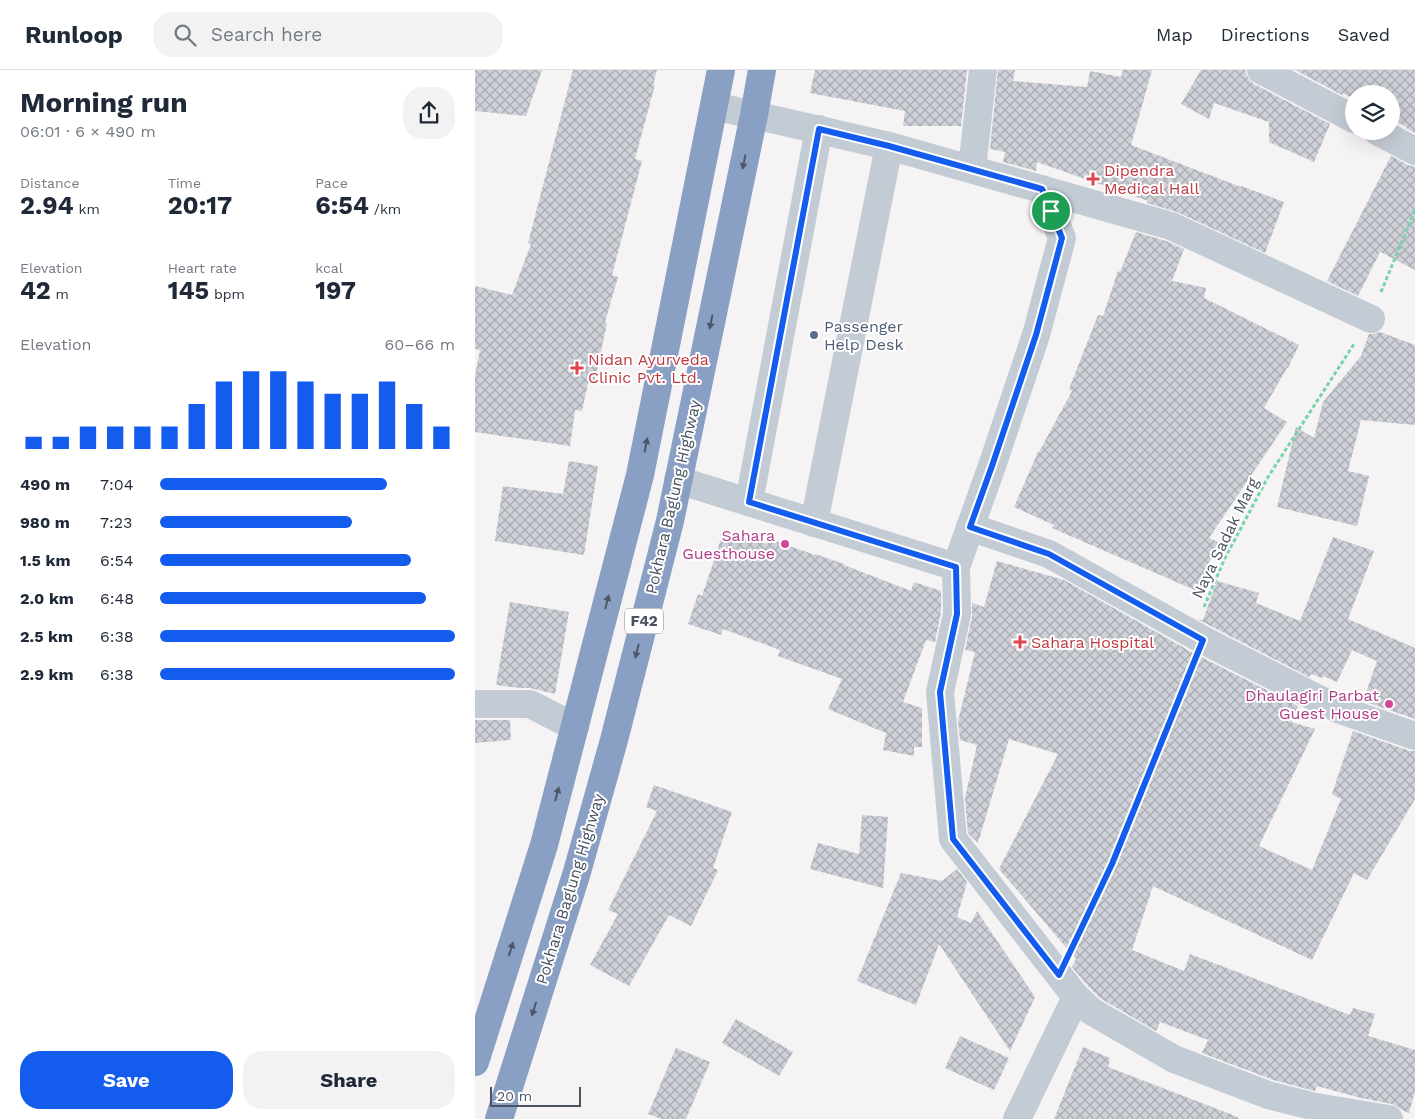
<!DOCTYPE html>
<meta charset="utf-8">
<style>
body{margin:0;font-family:"Work Sans",sans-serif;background:#f2f2f3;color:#1f2937;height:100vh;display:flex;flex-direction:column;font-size:19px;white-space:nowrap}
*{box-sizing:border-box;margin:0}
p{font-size:16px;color:#747a83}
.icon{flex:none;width:28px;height:28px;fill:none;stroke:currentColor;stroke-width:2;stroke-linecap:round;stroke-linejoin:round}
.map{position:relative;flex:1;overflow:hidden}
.sheet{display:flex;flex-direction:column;background:#fff;width:475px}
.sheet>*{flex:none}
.buttons{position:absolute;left:870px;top:15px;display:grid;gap:10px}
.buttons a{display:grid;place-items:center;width:55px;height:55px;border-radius:50%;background:#fff;box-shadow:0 5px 20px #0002;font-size:25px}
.scale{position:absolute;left:15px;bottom:12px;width:91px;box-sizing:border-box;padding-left:5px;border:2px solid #495362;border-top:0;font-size:14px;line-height:18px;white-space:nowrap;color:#495362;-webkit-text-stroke:4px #fff;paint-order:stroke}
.pin{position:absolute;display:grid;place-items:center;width:42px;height:42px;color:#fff;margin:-21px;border:2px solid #fff;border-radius:50%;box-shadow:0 1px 5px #0007}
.round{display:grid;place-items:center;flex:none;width:52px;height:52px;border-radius:20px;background:#f2f2f3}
.head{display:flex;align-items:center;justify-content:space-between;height:85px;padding:0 20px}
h1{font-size:28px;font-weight:700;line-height:38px}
.figures{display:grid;grid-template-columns:repeat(3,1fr);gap:8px;height:85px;padding:5px 20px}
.figures div{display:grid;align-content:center}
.figures b{font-size:25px;font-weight:700}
.figures small{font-size:14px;font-weight:400}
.figures p{font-size:14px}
.chart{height:140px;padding:10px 20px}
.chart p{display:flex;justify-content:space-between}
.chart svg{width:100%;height:90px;margin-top:5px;stroke:#145cee;stroke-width:6}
.primary-button{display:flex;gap:10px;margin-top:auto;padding:10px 20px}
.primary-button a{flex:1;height:58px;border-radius:20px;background:#145cee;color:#fff;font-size:20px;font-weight:700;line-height:58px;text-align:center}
.primary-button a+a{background:#f2f2f3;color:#1f2937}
ul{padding:0 20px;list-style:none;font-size:16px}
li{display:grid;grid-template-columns:80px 60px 1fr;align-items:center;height:38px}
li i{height:12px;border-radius:6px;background:#145cee}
header{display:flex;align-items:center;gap:30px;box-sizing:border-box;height:70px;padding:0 25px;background:#fff;border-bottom:1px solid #e0e1e3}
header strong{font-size:24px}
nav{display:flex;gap:28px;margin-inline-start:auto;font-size:18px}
.search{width:350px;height:45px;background:#f2f2f3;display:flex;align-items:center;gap:12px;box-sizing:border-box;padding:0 18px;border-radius:20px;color:#747a83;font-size:19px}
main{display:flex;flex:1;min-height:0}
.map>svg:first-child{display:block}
.building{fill:url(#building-cross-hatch)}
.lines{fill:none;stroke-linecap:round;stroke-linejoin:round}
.path{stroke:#77d3af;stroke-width:3;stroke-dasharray:4 2.5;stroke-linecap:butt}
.minor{stroke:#c3cbd4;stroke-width:28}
.highway{stroke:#899fc3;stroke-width:28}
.oneway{fill:#4c5767}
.route-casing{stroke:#fff;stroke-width:10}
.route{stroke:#145cee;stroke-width:6}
.health-dot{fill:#e0444e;stroke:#fff;stroke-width:2}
.service-dot{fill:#5c6f8a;stroke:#fff;stroke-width:2}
.hotel-dot{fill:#d1479c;stroke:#fff;stroke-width:2}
.labels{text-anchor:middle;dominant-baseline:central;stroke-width:4;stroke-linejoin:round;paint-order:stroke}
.shield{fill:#fff;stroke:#808791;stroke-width:1}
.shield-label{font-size:15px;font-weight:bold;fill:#495362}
.health-label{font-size:16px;fill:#be3a42;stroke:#fff;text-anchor:start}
.service-label{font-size:16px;fill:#4e5e75;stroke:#fff;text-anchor:start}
.street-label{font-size:16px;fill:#495362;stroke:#fff}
.hotel-label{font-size:16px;fill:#b23c85;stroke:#fff;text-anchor:end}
</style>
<header>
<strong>Runloop</strong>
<div class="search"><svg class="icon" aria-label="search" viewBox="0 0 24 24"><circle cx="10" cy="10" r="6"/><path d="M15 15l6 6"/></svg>Search here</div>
<nav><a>Map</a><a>Directions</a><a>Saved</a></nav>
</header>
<main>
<section class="sheet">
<div class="head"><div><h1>Morning run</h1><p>06:01 · 6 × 490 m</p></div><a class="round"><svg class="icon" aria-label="share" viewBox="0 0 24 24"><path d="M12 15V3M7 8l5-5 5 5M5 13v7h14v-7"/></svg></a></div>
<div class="figures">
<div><p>Distance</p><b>2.94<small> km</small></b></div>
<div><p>Time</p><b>20:17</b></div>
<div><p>Pace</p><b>6:54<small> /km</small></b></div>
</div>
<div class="figures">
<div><p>Elevation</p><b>42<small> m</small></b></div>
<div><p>Heart rate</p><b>145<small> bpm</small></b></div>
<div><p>kcal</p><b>197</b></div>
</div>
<div class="chart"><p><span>Elevation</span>60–66 m</p>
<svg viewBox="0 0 160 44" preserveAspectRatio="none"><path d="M5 44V38M15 44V38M25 44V33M35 44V33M45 44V33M55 44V33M65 44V22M75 44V11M85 44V6M95 44V6M105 44V11M115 44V17M125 44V17M135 44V11M145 44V22M155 44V33"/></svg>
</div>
<ul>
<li><b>490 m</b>7:04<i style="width:77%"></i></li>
<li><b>980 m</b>7:23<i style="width:65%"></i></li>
<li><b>1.5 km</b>6:54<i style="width:85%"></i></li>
<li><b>2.0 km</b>6:48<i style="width:90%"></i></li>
<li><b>2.5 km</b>6:38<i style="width:100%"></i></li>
<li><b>2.9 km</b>6:38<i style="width:100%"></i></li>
</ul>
<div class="primary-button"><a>Save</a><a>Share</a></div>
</section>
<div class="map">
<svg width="940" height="1049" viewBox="0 0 940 1049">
<defs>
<pattern id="building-cross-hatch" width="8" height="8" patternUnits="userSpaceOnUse" patternTransform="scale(1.25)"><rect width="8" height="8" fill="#cfd1d8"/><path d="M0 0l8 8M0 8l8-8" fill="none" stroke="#aaacb3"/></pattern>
</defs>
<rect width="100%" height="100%" fill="#f5f3f3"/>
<g class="building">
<polygon points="0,0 67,0 51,46 0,41"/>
<polygon points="98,0 182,0 178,15 180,15 160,89 167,91 137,205 143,207 130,252 132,253 119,314 113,313 107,341 100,340 95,376 0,362 0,305 5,280 0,279 0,216 37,225 56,174 53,173"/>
<polygon points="340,0 492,0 486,56 428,56 430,41 335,23"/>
<polygon points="523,0 540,0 538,11 612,17 615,1 646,7 648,0 677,0 656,75 766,117 766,116 809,132 790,183 702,142 672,133 673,131 562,92 561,101 528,92 530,82 515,79"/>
<polygon points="726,0 770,0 773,8 779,14 855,54 839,92 794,72 794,52 739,33 734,49 706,34"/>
<polygon points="820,0 940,0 940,63 931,58 932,57 916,49 916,24 879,24 879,29 868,23 867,25"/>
<polygon points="916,86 933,95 940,97 940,200 905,182 883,226 852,211"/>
<polygon points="661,162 691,171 709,179 697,211 731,218 729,228 824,275 813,298 812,298 789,338 812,352 734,468 743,472 722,521 577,458 579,455 539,437 563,382 564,382 597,321 594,319 623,245 628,246 643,201 645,202"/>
<polygon points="905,262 940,275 940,355 886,350 873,401 894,406 882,456 802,437 821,357 839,368 848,332 886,286 894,264 898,264"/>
<polygon points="94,391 123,396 109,485 20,471 28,416 88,424"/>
<polygon points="249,460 292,474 294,469 340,485 340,484 369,494 369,495 436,521 439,512 466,521 466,542 460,572 451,570 428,632 447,638 447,677 439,677 439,686 408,680 411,663 353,639 367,609 303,586 305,580 248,559 246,565 213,554 223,524 227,526"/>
<polygon points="858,467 899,481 873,549 940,578 940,649 888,631 902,591 877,580 862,612 848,606 847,608 836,604 834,607 722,549 728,550 742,511 784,523 781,533 825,551"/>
<polygon points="522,491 589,510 720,584 823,636 816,652 840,659 784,776 837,800 866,729 857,724 878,661 935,681 940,681 940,729 892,810 879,803 837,890 678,816 657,880 709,901 715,884 875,945 878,938 900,944 893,966 940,980 940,1021 934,1043 927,1040 923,1037 917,1034 886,1028 842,1016 840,1021 798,1010 727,983 733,970 685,952 681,961 625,928 613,916 597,897 601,889 524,799 583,684 534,669 503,773 493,763 490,728 502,675 485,670 483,651 500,582 490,580 497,547 497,533 509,537"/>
<polygon points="35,532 94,542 80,624 55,618 45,618 21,615"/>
<polygon points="0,650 35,650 36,670 0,673"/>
<polygon points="179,715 257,742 238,798 243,800 216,856 194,845 154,916 115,895 143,844 133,840 182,741 171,737"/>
<polygon points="387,745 413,747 408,818 335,799 343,773 384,784"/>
<polygon points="482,799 492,812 482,847 496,853 502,841 560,927 535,981 464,874 441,935 382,911 426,803 467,811"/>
<polygon points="261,949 318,982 304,1006 247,973"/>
<polygon points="485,966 534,988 519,1020 470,998"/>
<polygon points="608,977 635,988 633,997 763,1047 763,1049 579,1049"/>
<polygon points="201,978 235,992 211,1049 186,1049 173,1044"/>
</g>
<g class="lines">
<g class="path">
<polyline points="906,222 940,140"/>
<polyline points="729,537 750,488 793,407 879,274"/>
<polyline points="598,875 637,794 717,596"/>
</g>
<g class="minor">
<polyline points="786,0 879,49"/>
<polyline points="239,36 414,76 696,156 896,249"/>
<polyline points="902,61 940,81"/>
<polyline points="497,99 508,0"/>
<polyline points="567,119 587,168 561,265 517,396 481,497 482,544 465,622 478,769 601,927 616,941 699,989 793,1025 841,1037 914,1049"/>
<polyline points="203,410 481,497"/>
<polyline points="274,432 344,59"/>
<polyline points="339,453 414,76"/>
<polyline points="495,457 574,484 728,570 863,639 940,666"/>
<polyline points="0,634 55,634 100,657"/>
<polyline points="542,1049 601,927"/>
</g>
<g class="highway">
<polyline points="0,992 69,775 165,405 246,0"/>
<polyline points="24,1049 102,802 139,670 195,451 279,45 287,0"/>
</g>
</g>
<defs><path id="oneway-solid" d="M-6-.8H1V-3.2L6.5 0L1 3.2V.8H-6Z" transform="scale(1.25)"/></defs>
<g class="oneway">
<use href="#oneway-solid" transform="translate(269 92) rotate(102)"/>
<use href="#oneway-solid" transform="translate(236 252) rotate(102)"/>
<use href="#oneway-solid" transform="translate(171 375) rotate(-79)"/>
<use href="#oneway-solid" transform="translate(132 532) rotate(-76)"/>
<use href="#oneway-solid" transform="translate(162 581) rotate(104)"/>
<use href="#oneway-solid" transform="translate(82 724) rotate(-75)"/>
<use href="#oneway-solid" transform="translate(36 879) rotate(-72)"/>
<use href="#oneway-solid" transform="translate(59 939) rotate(107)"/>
</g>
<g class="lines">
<g class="route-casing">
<polygon id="route" points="344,59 414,76 567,119 587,168 561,265 517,396 495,457 574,484 728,570 637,794 584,905 478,769 465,622 482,544 481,497 274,432"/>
</g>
<use href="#route" class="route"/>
</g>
<g class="health-dot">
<path d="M615.5 101.5h5v5h5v5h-5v5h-5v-5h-5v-5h5z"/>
<path d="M99.5 290.5h5v5h5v5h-5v5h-5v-5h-5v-5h5z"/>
<path d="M542.5 564.5h5v5h5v5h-5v5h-5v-5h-5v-5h5z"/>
</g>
<circle class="service-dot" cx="339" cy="265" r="5"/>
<g class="hotel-dot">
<circle cx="310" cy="474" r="5"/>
<circle cx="914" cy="634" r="5"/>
</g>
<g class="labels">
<rect class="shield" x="150" y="538.5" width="38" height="25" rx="4"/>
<g class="shield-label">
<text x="169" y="551">F42</text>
</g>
<g class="health-label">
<text x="629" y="100">Dipendra<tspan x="629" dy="18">Medical Hall</tspan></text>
<text x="113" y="289">Nidan Ayurveda<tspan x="113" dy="18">Clinic Pvt. Ltd.</tspan></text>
<text x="556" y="572">Sahara Hospital</text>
</g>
<g class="service-label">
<text x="349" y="256">Passenger<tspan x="349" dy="18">Help Desk</tspan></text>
</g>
<g class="street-label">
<text transform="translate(198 427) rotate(-77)">Pokhara Baglung Highway</text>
<text transform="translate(750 468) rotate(-64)">Naya Sadak Marg</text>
<text transform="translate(95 819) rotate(-73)">Pokhara Baglung Highway</text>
</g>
<g class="hotel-label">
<text x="300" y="465">Sahara<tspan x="300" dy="18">Guesthouse</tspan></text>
<text x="904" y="625">Dhaulagiri Parbat<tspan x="904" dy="18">Guest House</tspan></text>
</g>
</g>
</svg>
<div class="buttons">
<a><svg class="icon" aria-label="layers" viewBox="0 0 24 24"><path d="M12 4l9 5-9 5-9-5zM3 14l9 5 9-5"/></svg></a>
</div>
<div class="scale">20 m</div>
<div class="pin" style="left:576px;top:141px;background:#1e9e55"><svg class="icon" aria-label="arrive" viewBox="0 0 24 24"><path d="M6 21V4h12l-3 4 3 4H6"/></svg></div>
</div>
</main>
